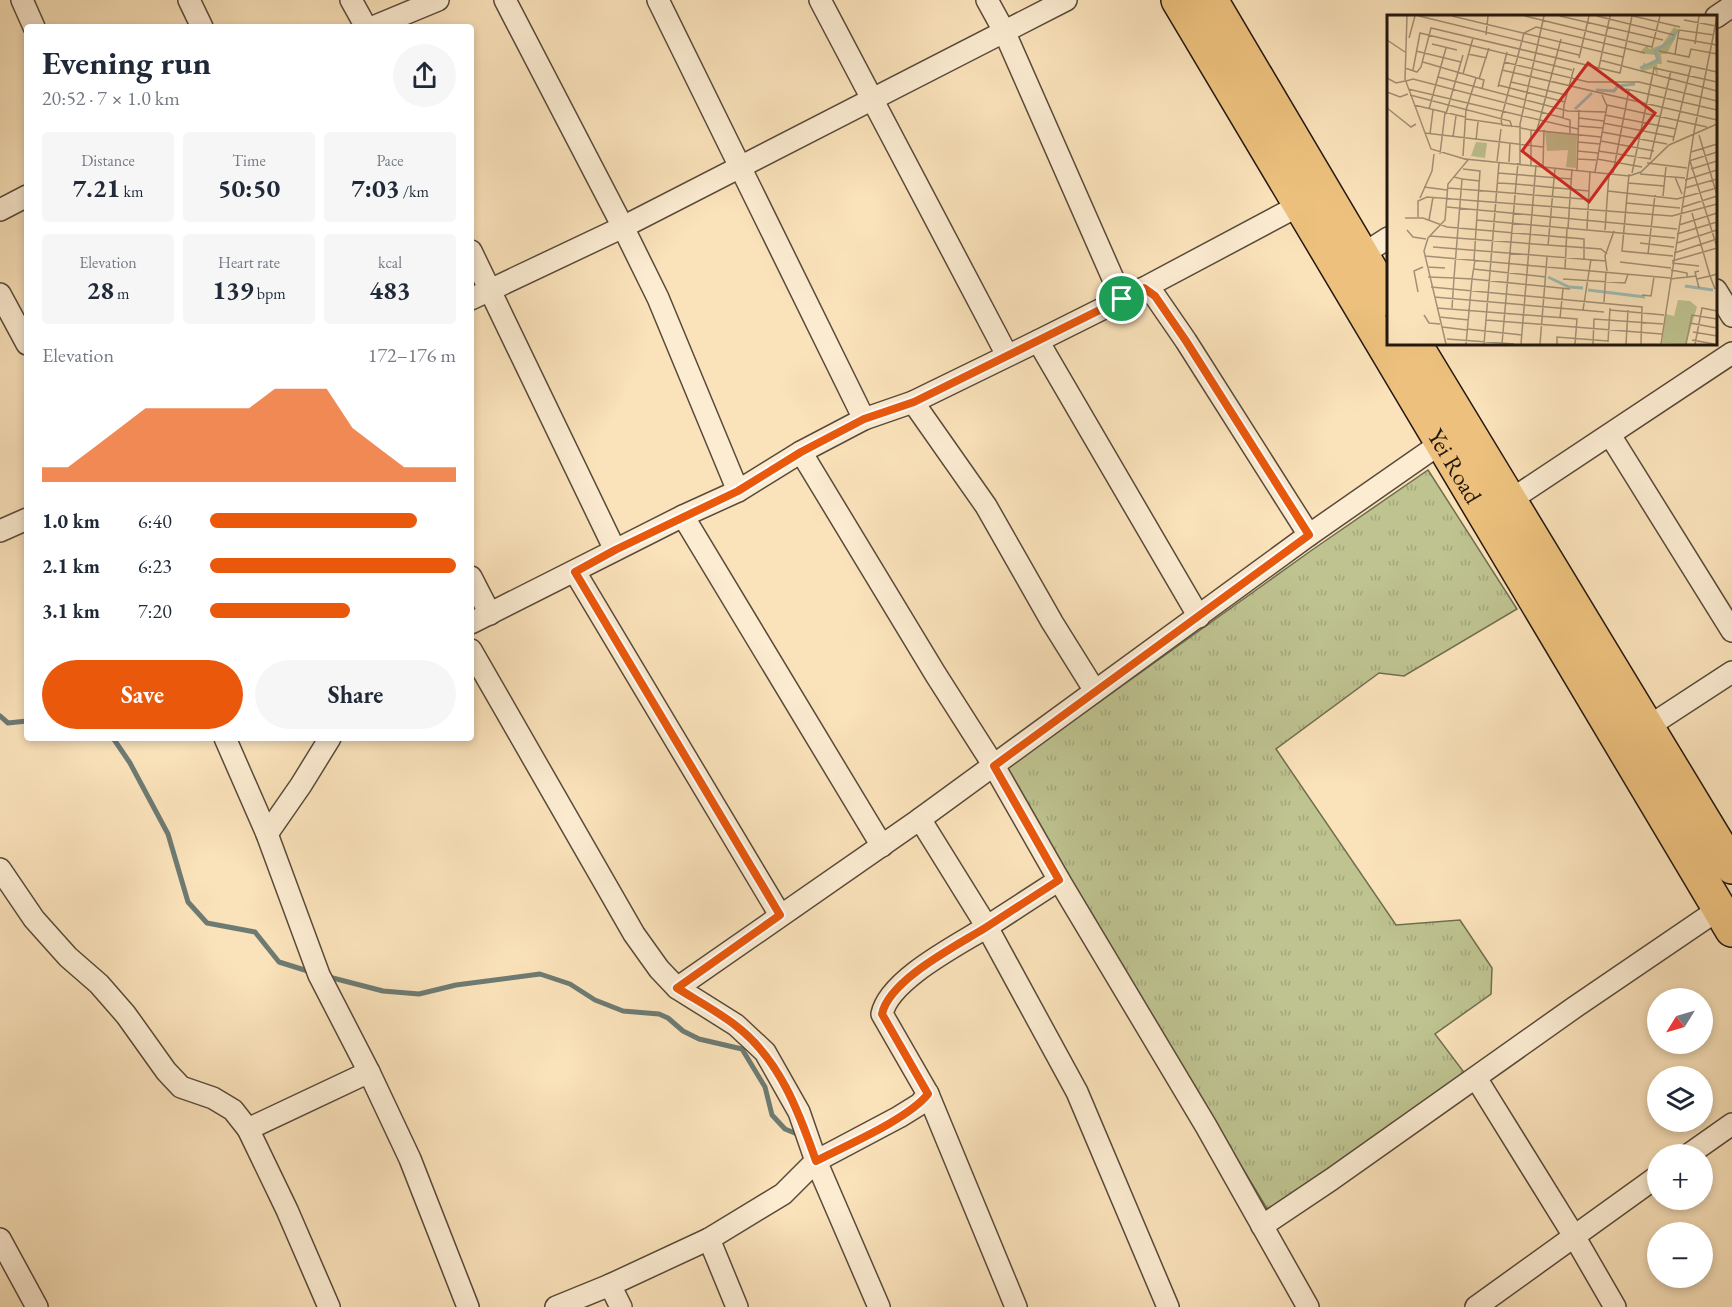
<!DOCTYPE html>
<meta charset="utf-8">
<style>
body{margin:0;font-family:"EB Garamond",serif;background:#f6f6f7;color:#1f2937;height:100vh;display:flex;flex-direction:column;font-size:22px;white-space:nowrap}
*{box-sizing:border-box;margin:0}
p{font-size:20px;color:#747a83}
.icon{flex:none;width:33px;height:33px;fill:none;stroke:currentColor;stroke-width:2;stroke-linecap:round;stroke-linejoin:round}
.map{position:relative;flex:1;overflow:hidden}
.drawer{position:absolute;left:24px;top:24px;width:450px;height:717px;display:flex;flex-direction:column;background:#fff;border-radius:6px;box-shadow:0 3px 9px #0003}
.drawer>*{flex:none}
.needle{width:39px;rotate:233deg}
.controls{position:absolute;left:1647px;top:988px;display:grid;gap:12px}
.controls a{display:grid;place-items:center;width:66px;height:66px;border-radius:50%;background:#fff;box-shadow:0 3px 9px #0003;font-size:30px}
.pin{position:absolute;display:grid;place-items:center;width:51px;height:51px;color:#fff;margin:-26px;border:3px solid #fff;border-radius:50%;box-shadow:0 2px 6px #0007}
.round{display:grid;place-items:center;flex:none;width:63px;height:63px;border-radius:32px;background:#f6f6f7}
.overview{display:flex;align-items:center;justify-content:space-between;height:102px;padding:0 18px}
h1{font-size:33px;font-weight:700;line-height:45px}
.metrics{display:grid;grid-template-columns:repeat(3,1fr);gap:9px;height:102px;padding:6px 18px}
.metrics div{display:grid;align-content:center;border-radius:6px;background:#f6f6f7;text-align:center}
.metrics b{font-size:26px;font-weight:700}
.metrics small{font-size:16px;font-weight:400}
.metrics p{font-size:16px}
.chart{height:168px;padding:12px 18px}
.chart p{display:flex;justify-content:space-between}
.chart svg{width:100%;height:108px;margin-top:6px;fill:#ea580c;opacity:.7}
.cta{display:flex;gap:12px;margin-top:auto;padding:12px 18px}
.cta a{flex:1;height:69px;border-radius:36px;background:#ea580c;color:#fff;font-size:24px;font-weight:700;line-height:69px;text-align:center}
.cta a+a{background:#f6f6f7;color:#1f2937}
ul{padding:0 18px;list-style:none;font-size:20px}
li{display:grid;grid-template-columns:96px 72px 1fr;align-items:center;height:45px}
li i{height:15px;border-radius:8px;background:#ea580c}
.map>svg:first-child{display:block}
.grass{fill:url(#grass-tufts);stroke:#706e50;stroke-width:1.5}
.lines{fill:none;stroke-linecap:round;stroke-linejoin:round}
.stream{stroke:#6d7b73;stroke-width:5}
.minor-casing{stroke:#594a3a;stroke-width:24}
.primary-casing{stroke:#23180f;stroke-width:36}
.minor{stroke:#fcecd2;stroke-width:21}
.primary{stroke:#edc17d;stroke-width:33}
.route-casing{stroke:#fff;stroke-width:12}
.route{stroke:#ea580c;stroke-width:8}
.labels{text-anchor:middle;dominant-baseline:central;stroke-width:4.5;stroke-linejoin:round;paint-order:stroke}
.street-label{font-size:24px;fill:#23180f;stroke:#fcecd2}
.inset-river{fill:none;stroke:#9fbdb6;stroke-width:3}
.inset-road{fill:none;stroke:#a49176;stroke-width:1.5}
.view{fill:#d62828;fill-opacity:0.15;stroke:#d62828;stroke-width:3}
.inset-edge{fill:none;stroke:#23180f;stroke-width:3}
</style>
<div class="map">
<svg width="1732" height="1307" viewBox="0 0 1732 1307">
<defs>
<pattern id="grass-tufts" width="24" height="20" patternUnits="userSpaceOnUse" patternTransform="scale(1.5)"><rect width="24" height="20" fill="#bec390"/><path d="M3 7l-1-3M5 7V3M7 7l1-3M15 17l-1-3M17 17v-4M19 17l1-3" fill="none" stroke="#a3a77b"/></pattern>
</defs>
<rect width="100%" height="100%" fill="#fae2ba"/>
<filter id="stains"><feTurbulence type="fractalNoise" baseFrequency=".00333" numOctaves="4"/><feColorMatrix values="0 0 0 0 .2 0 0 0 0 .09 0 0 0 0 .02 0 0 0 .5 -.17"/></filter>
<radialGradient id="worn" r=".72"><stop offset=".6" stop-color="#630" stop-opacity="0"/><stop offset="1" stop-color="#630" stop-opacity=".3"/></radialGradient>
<polygon class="grass" points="1428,470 1517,609 1404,676 1379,673 1276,749 1396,925 1460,920 1492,968 1491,994 1435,1034 1466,1075 1269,1212 1003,771 1312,550"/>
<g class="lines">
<g class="stream">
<polyline points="0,716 8,723 27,721"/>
<polyline points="113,738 130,763 168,834 188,902 207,923 255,932 279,962 311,972"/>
<polyline points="325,976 383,991 419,994 456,985 540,974 570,984 595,1000 623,1011 659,1014 668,1018 683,1031 699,1039 742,1049 765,1087 772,1115 785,1129 802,1136"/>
</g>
<g class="minor-casing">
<g id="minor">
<polyline points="22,0 34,27"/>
<polyline points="189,0 202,27"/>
<polyline points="351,0 366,27"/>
<polyline points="505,0 623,227 658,298 738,491"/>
<polyline points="658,0 864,419"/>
<polyline points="820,0 1007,355"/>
<polyline points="987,0 1004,31 1122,299"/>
<polyline points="1716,17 1732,6"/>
<polyline points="373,27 438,0"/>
<polyline points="0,210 27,196"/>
<polyline points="471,251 615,550"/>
<polyline points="1351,262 1388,238"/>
<polyline points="1144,288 1155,296 1186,341 1309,535"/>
<polyline points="1716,290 1732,316"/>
<polyline points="0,294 27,344"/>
<polyline points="471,299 623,227 1066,0"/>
<polyline points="1038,341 1199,617"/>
<polyline points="913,402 986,506 1052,622 1095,691"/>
<polyline points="1610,435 1732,631"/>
<polyline points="801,452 936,675 994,766 1059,880 1206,1126 1308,1307"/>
<polyline points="1500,507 1732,353"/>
<polyline points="683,516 882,846"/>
<polyline points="0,531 27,519"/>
<polyline points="575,572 780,915"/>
<polyline points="471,577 490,614"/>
<polyline points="471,623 683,516 738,491 801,452 864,419 913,402 1038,341 1144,288 1300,205"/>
<polyline points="471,650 634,934 659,969 677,988 736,1025 765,1052 799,1112 816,1161 879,1307"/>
<polyline points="1637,734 1732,672"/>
<polyline points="225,738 267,834 319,975 369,1072 410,1159 468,1307"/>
<polyline points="920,819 987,927 1077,1092 1168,1307"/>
<polyline points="267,834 301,785 330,738"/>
<polyline points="0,869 34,919 68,957 99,984 126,1015 166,1071 181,1087 213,1098 233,1110 248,1129 287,1210 329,1307"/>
<polyline points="677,988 920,819 1309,535 1441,443"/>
<polyline points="1476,1078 1574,1236 1615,1307"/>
<polyline points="928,1094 1016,1307"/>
<polyline points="248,1129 369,1072"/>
<polyline points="1688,1155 1732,1124"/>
<polyline points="1262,1226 1332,1179 1575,1007 1719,909"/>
<polyline points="0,1239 37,1307"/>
<polyline points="709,1239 737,1307"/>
<polyline points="610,1285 621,1307"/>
<path d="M 556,1307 L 610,1285 L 709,1239 L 783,1194 L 816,1161 L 899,1117 L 920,1104 L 928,1094 L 882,1014 C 889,980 956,946 985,928 C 1010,912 1034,896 1059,880"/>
<polyline points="1476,1307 1658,1176"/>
</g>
</g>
<g class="primary-casing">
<g id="primary">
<path id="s1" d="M 1178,0 L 1732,930"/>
<polyline points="1211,0 1388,299"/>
<polyline points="1415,344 1732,867"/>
</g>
</g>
<use href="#minor" class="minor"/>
<use href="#primary" class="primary"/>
</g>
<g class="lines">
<g class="route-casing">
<path id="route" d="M 1144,288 L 1155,296 L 1186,341 L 1309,535 L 994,766 L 1059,880 C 1034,896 1010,912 985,928 C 956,946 889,980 882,1014 L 928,1094 C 908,1119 847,1145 816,1161 C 799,1112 779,1058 735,1025 C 717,1011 696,1000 677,988 L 780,915 L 575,572 L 615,550 L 738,491 L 801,452 L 864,419 L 914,402 Z"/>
</g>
<use href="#route" class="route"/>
</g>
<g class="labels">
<g class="street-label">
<text stroke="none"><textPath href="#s1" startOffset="542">Yei Road</textPath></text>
</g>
</g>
<g transform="translate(1387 15)">
<rect width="330" height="330" fill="#fae2ba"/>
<path d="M 287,12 L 292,15 L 280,39 L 274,39 L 275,49 L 270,49 L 271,62 L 267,53 L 253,57 L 257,47 L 259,50 L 269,44 L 268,40 L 252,38 L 260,30 L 262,34 L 275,30 ZM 158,116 L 190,120 L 189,153 L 179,152 L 181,135 L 160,136 ZM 89,127 L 100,128 L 98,143 L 84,141 Z" fill="#bec390"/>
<path d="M 291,285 L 303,286 L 310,292 L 299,329 L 275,328 L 279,299 L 287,301 Z" fill="#bec390"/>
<path class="inset-river" d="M 253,53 L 271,45 L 268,36 L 286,24 L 289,16M 209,75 L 227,76 L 231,71 L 248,69M 188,94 L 205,78M 161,262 L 182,272 L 196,273M 298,271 L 326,275M 201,275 L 258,282"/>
<path class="inset-road" d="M 20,1 L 18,64 L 44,134 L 81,145 L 61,169 L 58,205 L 41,223 L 37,236 L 59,329M 32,1 L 192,40M 65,1 L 236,42M 138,1 L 265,32 L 273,1M 173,1 L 276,25M 210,1 L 287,20M 246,1 L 293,12M 297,5 L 329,11M 99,20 L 101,1M 22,23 L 28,1M 290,23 L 330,30M 0,25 L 18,37M 45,29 L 70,35M 308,29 L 312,1M 29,36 L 74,47M 272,36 L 302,42 L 304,34 L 330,39M 81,39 L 100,43M 288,39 L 292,15 L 327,20M 192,43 L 202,1M 213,45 L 330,76M 280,46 L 330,57M 36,47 L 97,65 L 95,74M 117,47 L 201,67 L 252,67 L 330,86M 212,52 L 223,1M 18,53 L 30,57 L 34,52 L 44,13 L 233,58 L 245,1M 26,55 L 33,18 L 185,55M 115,55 L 330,105M 76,59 L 86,23M 51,62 L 181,96 L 218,97M 0,63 L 9,68 L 18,66M 92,64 L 102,33M 19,66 L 26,64 L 177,103M 124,67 L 179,80M 111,70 L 178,87M 111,72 L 120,37M 21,74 L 191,114M 239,74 L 330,95M 0,77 L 13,82 L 21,79M 23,80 L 123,106 L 125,112M 27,90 L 78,102M 220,90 L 320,112M 0,93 L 24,112 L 29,109M 42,94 L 59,33M 59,99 L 76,40M 218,100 L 289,114M 192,103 L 217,106M 79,104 L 114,109M 216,108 L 287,122M 191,111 L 216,113M 134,112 L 115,110 L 114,104 L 137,18 L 149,12 L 258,38M 134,113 L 144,115 L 144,150M 144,115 L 214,122M 150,115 L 174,24M 215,117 L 280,129M 307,117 L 330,2M 38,118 L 156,132M 183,118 L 183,105 L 176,103 L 177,90 L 187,53M 43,119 L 46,95M 312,120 L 330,180M 66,122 L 69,101M 89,125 L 91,107M 214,126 L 267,136M 286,126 L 304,51M 191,127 L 213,129M 191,136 L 211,138M 211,136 L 264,144M 304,137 L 330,129M 53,139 L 58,98M 76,141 L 79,95 L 89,63M 78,144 L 242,161 L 254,157 L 282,130 L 330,109M 191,144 L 209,145M 210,144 L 255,152M 263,144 L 284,56M 110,146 L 114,114M 302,146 L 330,137M 303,146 L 330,232M 122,147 L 123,128M 260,148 L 300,153M 133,149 L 133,109 L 157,1M 156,151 L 157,115M 76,154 L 93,156 L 87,245M 304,154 L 330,146M 190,155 L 192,95M 208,157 L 220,91 L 215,80M 111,158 L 184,164M 226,158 L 242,75M 245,158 L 267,53 L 330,67M 242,159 L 235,236 L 286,241M 253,159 L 298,163M 288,162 L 295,179M 75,164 L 93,166M 298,165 L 330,155M 111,168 L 129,169 L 131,148M 241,168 L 277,171M 37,172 L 60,175M 61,173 L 196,184M 298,173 L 330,164M 221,176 L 290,184 L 330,173M 276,181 L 279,152M 33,183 L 45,156 L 47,139M 239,188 L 293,193M 60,192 L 290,214M 296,192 L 330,181M 305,198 L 323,261 L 330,259M 31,202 L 31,186 L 40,182 L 285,201 L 330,189M 18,203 L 36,203 L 60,212 L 197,224 L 197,244M 42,205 L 46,182M 90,205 L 288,223M 292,210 L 330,198M 181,213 L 185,154M 200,214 L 203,156M 20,215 L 26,222 L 39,224M 218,215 L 222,158M 290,219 L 330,207M 43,221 L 214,234 L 220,239M 253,228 L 287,232M 290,228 L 330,215M 161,231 L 168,153M 46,232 L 219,246M 287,238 L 330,224M 261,239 L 268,180M 38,241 L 283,263M 88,245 L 85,264 L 183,274M 285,246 L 330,233M 233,247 L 284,253M 285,248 L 312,251M 40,252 L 58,253M 86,254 L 159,262M 178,254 L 180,213M 284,255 L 300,258 L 300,262M 220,256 L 218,241 L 227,216M 312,256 L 308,257 L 312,273M 41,262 L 67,263 L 75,164 L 67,162M 176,264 L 238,268 L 241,259M 283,264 L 309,261M 310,264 L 323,261 L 328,274M 44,272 L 255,292 L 254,329M 31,277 L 27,256 L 36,252M 255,280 L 264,281 L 267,262M 47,282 L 217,297M 217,287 L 219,257M 50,293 L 190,304 L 188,329M 65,293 L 67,263 L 85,264 L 79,329M 196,295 L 204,244M 223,295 L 277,300M 37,300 L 42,308 L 53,309M 52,302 L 82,305M 173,303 L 176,274M 99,305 L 275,319M 303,308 L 330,313M 55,312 L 80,315M 80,314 L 135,320M 306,317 L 330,321M 60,324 L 127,329M 305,325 L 327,329M 221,327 L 223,293M 97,329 L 112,148M 115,329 L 129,169 L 202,176M 134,329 L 149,150M 153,329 L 160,242M 170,329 L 170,322 L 221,326M 206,329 L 207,304 L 276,309M 239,329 L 241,295M 274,329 L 307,117M 299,329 L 305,300 L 330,304M 308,329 L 315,293 L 330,296"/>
<path class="view" d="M 201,48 L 268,98 L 202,187 L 135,136 Z"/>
<rect width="330" height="330" class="inset-edge"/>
</g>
<rect width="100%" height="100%" filter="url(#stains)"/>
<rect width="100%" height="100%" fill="url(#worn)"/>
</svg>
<div class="controls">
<a><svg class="needle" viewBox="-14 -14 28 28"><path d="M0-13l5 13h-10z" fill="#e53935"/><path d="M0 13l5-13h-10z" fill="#747a83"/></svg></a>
<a><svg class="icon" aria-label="layers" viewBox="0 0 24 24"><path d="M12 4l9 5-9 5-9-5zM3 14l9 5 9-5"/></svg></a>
<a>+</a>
<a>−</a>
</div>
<div class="pin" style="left:1122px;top:299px;background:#1e9e55"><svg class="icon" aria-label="arrive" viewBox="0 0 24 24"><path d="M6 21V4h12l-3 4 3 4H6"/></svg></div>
<section class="drawer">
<div class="overview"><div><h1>Evening run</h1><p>20:52 · 7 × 1.0 km</p></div><a class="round"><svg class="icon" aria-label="share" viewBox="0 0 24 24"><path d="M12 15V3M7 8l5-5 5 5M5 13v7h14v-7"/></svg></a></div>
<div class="metrics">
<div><p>Distance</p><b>7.21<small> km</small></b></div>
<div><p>Time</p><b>50:50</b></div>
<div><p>Pace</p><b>7:03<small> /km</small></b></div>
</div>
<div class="metrics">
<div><p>Elevation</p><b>28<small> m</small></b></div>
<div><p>Heart rate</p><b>139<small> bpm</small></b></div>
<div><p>kcal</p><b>483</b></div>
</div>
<div class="chart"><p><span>Elevation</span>172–176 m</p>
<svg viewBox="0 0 160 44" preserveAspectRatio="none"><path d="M0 44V38L10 38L20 30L30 22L40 14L50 14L60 14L70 14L80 14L90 6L100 6L110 6L120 22L130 30L140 38L150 38L160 38V44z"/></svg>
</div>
<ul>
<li><b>1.0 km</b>6:40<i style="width:84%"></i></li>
<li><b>2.1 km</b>6:23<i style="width:100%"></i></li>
<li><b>3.1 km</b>7:20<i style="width:57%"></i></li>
</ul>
<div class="cta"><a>Save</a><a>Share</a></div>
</section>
</div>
